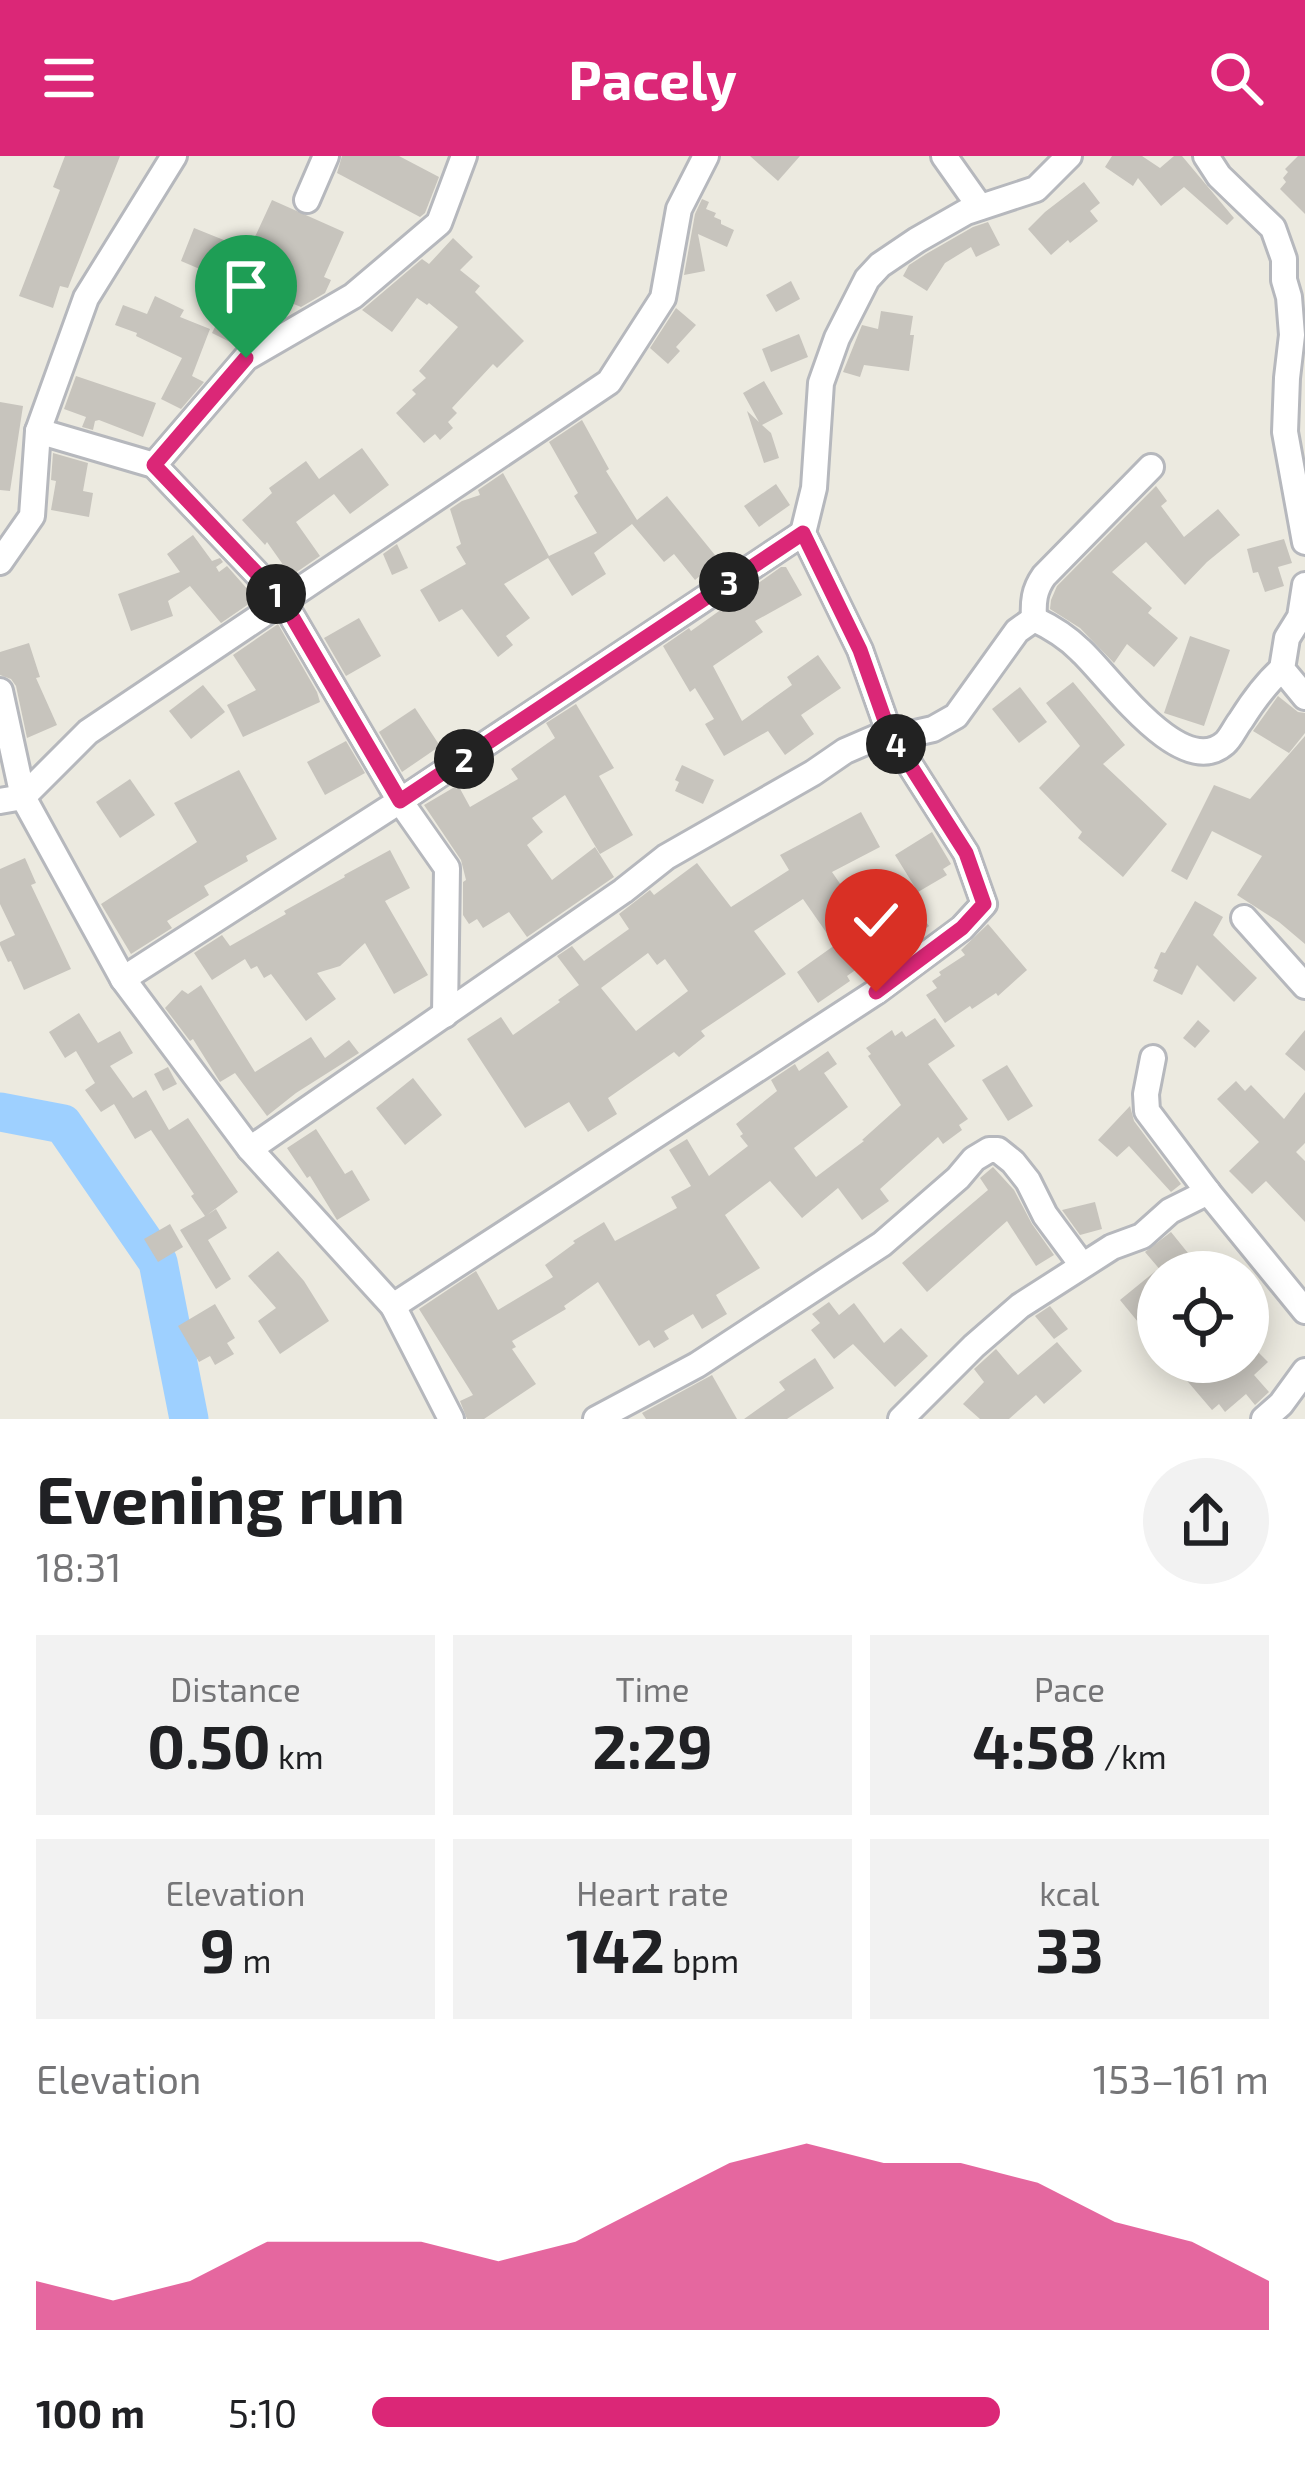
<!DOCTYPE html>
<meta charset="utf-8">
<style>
body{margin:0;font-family:"Exo 2",sans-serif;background:#f2f2f2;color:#202124;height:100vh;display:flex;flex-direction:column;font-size:45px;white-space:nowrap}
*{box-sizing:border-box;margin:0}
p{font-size:39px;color:#757577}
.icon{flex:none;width:66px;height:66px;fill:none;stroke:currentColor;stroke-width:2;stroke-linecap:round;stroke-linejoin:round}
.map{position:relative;height:1263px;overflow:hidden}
.panel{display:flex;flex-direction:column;background:#fff;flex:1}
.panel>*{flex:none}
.tools{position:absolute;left:1137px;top:1095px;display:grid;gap:24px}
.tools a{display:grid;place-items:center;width:132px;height:132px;border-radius:50%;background:#fff;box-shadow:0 6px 30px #0003;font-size:60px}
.pin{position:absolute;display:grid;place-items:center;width:102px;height:102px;color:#fff;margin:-123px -51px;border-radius:50% 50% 50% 0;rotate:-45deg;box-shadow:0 0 12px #0007}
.pin .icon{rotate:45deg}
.km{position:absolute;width:60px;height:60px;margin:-30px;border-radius:50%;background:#222;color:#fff;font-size:33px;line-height:60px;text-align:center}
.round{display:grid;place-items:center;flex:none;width:126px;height:126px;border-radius:63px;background:#f2f2f2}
.overview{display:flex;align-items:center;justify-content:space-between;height:204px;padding:0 36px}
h1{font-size:66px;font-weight:700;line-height:90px}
.metrics{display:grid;grid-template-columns:repeat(3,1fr);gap:18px;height:204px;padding:12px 36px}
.metrics div{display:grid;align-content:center;border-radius:0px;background:#f2f2f2;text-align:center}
.metrics b{font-size:60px;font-weight:700}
.metrics small{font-size:33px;font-weight:400}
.metrics p{font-size:33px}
.chart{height:336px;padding:24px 36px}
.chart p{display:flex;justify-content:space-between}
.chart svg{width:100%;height:216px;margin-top:12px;fill:#db2777;opacity:.7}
ul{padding:0 36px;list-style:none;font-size:39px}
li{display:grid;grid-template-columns:192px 144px 1fr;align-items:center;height:90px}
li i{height:30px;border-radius:15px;background:#db2777}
header{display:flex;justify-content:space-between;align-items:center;height:156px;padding:0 36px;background:#db2777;color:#fff;font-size:54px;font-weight:700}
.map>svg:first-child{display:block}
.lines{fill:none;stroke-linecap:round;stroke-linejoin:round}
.river{stroke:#9ed0ff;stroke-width:39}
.building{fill:#c7c4bd;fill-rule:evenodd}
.street-casing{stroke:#b6b8bd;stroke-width:30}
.street{stroke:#fff;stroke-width:24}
.route-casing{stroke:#fff;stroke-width:24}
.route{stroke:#db2777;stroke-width:15}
</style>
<header><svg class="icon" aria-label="menu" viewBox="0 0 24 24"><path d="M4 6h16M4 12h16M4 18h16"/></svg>Pacely<svg class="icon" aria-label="search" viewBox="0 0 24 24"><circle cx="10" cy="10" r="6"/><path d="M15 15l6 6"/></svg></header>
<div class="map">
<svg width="1305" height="1263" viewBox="0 0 1305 1263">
<rect width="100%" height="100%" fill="#eceae0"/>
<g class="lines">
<polyline class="river" points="0,956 63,968 158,1106 189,1263"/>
</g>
<g class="building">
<polygon points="65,0 120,0 68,132 60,130 53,152 19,140 60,34 53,31"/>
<polygon points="342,0 399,0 439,21 425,57 420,61 337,17"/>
<polygon points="750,0 800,0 778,25"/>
<polygon points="1112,0 1142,0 1160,12 1174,0 1182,0 1234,62 1227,69 1184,31 1161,50 1138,22 1133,30 1105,11"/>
<polygon points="1298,0 1305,0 1305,58 1280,33 1286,26 1283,22 1288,16 1285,13"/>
<polygon points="1084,26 1100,47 1090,55 1098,65 1070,87 1068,84 1051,99 1028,73 1045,56"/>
<polygon points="702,43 709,46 706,53 716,57 714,61 721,64 721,68 734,74 727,91 698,78 705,115 684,119 695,58"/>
<polygon points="272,44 344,76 324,121 331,124 325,137 301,151 274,140 277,131 256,122 257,120 224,101 216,120 181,105 194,72 246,93 254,83"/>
<polygon points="988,66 1000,89 976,101 971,91 945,107 927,135 903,120 909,109 926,98 973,71"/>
<polygon points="453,82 473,101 460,114 480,130 475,136 524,185 497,212 493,208 452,252 457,257 448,266 453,272 440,284 435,278 424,287 396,257 416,238 412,234 426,222 419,215 458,171 429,147 427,149 417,142 392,176 362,154 422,103 429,108"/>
<polygon points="791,125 800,143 776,156 766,139"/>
<polygon points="155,140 184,154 180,161 210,173 192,220 204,226 181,253 161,243 182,202 136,180 137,177 115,169 123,149 147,158"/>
<polygon points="226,149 255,163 244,184 236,189 212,177"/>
<polygon points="676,152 696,169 676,191 680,195 668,208 650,192"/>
<polygon points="881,155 913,160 910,179 914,179 909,215 864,209 860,221 843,216 862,169 878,173"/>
<polygon points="799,178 808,201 771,216 762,193"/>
<polygon points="76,220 156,247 143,281 99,264 95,265 93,274 82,271 86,261 64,253"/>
<polygon points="764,225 783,258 762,269 771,277 779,302 764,307 747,255 759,266 743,237"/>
<polygon points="0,246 23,250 10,335 0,334"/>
<polygon points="582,264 609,313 606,315 637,364 667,340 719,404 695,424 674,398 664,406 632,368 594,397 606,418 572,440 548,402 504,428 530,462 506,480 513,489 498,501 462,453 439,466 420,434 466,408 456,391 461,388 450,353 462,345 480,339 478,334 503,317 549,400 597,377 574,340 578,337 549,286"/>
<polygon points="362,292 389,329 350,358 334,338 296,366 320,400 291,420 267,386 265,389 242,364 272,337 269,332 306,305 319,323"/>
<polygon points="53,297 88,307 83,335 93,337 89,361 51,354 56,325 51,324"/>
<polygon points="776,328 790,349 759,371 744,350"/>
<polygon points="1156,330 1167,345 1161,350 1184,381 1218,353 1240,379 1207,406 1185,429 1146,386 1112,416 1152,452 1148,457 1178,482 1154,511 1127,488 1114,507 1080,472 1050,453 1051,444 1057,430"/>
<polygon points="193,379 212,405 220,402 223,406 216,411 219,416 227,410 256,443 221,467 190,430 168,445 173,460 131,475 118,438 180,416 167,398"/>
<polygon points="1284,383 1292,407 1278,411 1284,430 1265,436 1258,416 1253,417 1247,393"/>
<polygon points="397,388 408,412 392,419 383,398"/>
<polygon points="781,411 786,411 802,439 755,465 763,476 713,510 742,565 792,529 787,521 818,499 841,532 801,559 814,578 785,599 768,575 724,600 705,568 714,563 695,532 690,536 663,490 689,472 691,475"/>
<polygon points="359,462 381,500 346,520 324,482"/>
<polygon points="278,468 317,536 320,546 243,581 227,549 256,534 233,499"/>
<polygon points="1190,480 1230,494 1204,570 1164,557"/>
<polygon points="29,487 40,521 36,522 57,569 27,582 16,530 11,523 0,519 0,496"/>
<polygon points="1073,526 1125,589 1103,608 1167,668 1123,721 1078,682 1082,676 1039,632 1080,590 1046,547"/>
<polygon points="203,529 225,556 191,583 169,555"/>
<polygon points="1020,531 1047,566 1019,587 992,553"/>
<polygon points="1278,540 1298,556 1305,557 1305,577 1289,597 1253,575"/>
<polygon points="576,548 614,612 599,620 633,679 600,698 565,639 532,662 543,676 527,689 552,724 595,691 614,721 527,781 509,756 483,772 477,763 469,768 463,759 463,726 466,724 461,704 424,649 458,629 470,651 518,623 511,613 555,582 546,567"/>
<polygon points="415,552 440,590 402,616 379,576"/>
<polygon points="1305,580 1305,788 1279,766 1237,739 1262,700 1212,675 1187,724 1171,715 1214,629 1250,643"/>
<polygon points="346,585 365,617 325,639 307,606"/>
<polygon points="682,609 714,624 703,648 675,635 679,626 675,624"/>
<polygon points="239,614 277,683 246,700 248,705 204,730 209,739 167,765 172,772 131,798 101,748 197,686 174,647"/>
<polygon points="130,623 155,659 120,682 96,646"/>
<path d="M 861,656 L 880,691 L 832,716 L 885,793 L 847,820 L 850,825 L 818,847 L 797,816 L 835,789 L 803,743 L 754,775 L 786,818 L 701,875 L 705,880 L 679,901 L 674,896 L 608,942 L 617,958 L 588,976 L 569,946 L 525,972 L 467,883 L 501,861 L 513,879 L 560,846 L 558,844 L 579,829 L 557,800 L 572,790 L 584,805 L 629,773 L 619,758 L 650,734 L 654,739 L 697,707 L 731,751 L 789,714 L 780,699 ZM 648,797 L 657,809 L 665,803 L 688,835 L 636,875 L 601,832 Z"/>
<polygon points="932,676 951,708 943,713 947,719 918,736 895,699"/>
<polygon points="390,694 410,732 385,745 428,819 394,838 365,787 340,810 317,817 336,843 306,865 271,818 264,822 257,810 251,813 245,803 212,824 194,797 222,779 230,790 286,758 284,755 345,721 344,719"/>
<polygon points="25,702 36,727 31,729 71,813 24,834 11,805 8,806 0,789 0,786 15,779 0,748 0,713"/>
<polygon points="1195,745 1223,761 1213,779 1257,822 1234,846 1197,809 1182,839 1153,825 1158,814 1154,812 1161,796 1165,797"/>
<polygon points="917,754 929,770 909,785 897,768"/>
<polygon points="988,768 1027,814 998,840 996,837 972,853 970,850 945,867 926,839 937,832 932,825 941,819 939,816 965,799 961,794"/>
<polygon points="201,829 255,916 311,881 325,902 349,884 359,897 296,937 267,960 235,917 220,926 193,883 190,885 165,852 182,834 188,838"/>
<polygon points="79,857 98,887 120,875 133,897 110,910 133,942 146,934 169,974 188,962 238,1036 207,1059 216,1053 227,1072 208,1084 231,1123 216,1133 180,1074 205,1060 191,1040 194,1038 151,974 135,983 114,948 101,956 85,934 95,927 76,895 65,902 49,876"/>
<polygon points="935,862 955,890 928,908 968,963 959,969 962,974 943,988 938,981 880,1033 889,1045 862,1064 838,1032 802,1062 770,1025 725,1059 760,1112 716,1139 727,1158 702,1173 693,1158 664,1175 669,1183 654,1192 649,1184 639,1190 598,1126 564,1150 566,1153 512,1185 516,1191 512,1193 536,1228 484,1263 467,1263 460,1245 473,1239 419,1153 476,1115 498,1154 553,1121 545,1109 575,1087 573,1085 604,1066 615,1085 677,1052 671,1041 691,1030 669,994 687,983 709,1020 748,990 740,980 743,978 736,968 777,935 771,924 795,908 799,915 828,895 837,908 824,917 848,951 794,992 816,1021 864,985 862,984 901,949 868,900 871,898 866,892 892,874 895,880 902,875 906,881"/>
<polygon points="1198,864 1210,875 1195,892 1183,882"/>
<polygon points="1305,874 1305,915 1285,898"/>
<polygon points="1007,909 1033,950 1008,965 982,924"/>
<polygon points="168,911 177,928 163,935 154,918"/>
<polygon points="413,922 442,959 405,989 376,952"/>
<polygon points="1236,925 1245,935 1251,929 1284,963 1305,936 1305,987 1296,996 1305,1005 1305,1066 1266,1025 1252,1038 1229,1015 1259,986 1217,943"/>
<polygon points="1130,950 1134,965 1181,1028 1171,1036 1129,990 1117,1001 1098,984"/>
<polygon points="316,973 345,1018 352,1014 370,1044 337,1064 310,1020 307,1022 287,992"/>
<polygon points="993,1011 1014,1034 1032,1068 1054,1099 1036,1110 1007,1065 927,1136 902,1107 988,1034 980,1022"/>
<polygon points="1095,1046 1102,1073 1080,1079 1062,1054"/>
<polygon points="170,1068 183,1091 158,1106 144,1083"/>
<polygon points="1171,1076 1192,1102 1189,1105 1200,1116 1162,1116 1145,1096"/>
<polygon points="278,1095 304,1125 329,1165 280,1198 258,1165 276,1152 248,1120"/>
<polygon points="1158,1113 1158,1182 1146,1169 1143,1172 1120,1144"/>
<polygon points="829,1146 839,1159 854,1147 884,1187 901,1172 928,1200 895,1231 853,1188 834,1203 811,1174 820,1167 812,1158"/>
<polygon points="215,1148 235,1182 227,1187 234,1198 215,1209 210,1200 199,1206 178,1170"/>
<polygon points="1050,1150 1068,1173 1054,1183 1035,1160"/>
<polygon points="1057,1186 1082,1215 1044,1248 1036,1239 1009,1263 980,1263 963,1248 984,1226 974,1213 996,1193 1018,1219"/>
<polygon points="1248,1186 1268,1206 1254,1219 1269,1236 1255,1249 1246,1238 1225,1256 1219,1248 1212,1254 1177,1213 1186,1206 1248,1206"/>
<polygon points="815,1202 834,1232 787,1263 744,1263 785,1234 779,1226"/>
<polygon points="712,1219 737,1263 646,1263 642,1257"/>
</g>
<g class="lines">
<g class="street-casing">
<g id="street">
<polyline points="944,0 980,51"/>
<polyline points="1206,0 1219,20 1273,72 1284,103 1284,124 1289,141 1292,179 1287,222 1285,276 1305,386"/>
<polyline points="307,44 326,0"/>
<polyline points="38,275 154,309 283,445 400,645 447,712 445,859"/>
<polyline points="154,309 246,202 353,140 439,67 464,0"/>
<polyline points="0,406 32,360 38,275 86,142 174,0"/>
<polyline points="1305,429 1300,461 1287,482 1282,513 1305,541"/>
<path d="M 1034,463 C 1051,471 1067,481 1080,494 C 1108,519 1181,626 1225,587 C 1231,582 1236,570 1241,564 C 1253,545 1265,528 1282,513"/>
<path d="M 1034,463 C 1033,446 1034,434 1044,420 L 1151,311"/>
<polyline points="0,535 23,641 123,823 250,993 393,1150 451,1263"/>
<polyline points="0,645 23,641 88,576 609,226 663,142 679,53 706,0"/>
<polyline points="1244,762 1305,830"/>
<polyline points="123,823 400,645 803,377"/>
<polyline points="1153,902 1146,938 1147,955 1208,1036 1305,1155"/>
<polyline points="250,993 623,735 666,701 813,617 845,595 889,576 911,578 933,573 956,560 1017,475 1034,463"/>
<polyline points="393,1150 876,836 962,772 984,748 966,697 889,576 860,494 803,377 814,332 821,227 837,182 867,123 880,109 917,84 966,56 1036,33 1069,0"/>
<polyline points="596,1263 697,1209 882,1088 958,1022 974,1003 989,994 998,994 1013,1006 1028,1025 1045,1059 1082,1109"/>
<polyline points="901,1263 974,1190 1020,1150 1112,1091 1142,1080 1170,1055 1208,1036"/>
<polyline points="1264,1263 1281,1248 1305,1215"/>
</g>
</g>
<use href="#street" class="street"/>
</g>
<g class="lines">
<g class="route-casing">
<polyline id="route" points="246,202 154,309 283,445 400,645 803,377 860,494 889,576 966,697 984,748 962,772 876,836"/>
</g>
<use href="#route" class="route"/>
</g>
</svg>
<div class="tools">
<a><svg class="icon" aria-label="locate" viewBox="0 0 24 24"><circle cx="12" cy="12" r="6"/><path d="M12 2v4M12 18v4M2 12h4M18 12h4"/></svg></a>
</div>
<div class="pin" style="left:246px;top:202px;background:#1e9e55"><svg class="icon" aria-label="arrive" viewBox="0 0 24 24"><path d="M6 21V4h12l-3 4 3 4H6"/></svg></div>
<div class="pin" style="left:876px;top:836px;background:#d93025"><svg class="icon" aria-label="check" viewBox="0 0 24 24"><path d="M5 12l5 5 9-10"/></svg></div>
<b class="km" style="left:276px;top:438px">1</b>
<b class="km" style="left:464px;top:603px">2</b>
<b class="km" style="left:729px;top:426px">3</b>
<b class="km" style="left:896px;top:588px">4</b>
</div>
<section class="panel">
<div class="overview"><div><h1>Evening run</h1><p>18:31</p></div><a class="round"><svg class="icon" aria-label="share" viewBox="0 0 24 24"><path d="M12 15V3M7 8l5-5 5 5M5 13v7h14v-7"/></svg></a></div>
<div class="metrics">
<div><p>Distance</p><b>0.50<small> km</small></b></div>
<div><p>Time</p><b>2:29</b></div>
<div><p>Pace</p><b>4:58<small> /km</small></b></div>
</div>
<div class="metrics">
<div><p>Elevation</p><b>9<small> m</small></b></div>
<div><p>Heart rate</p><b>142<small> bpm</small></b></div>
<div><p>kcal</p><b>33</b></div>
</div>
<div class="chart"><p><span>Elevation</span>153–161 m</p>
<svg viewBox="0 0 160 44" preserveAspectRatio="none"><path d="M0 44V34L10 38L20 34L30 26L40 26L50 26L60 30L70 26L80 18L90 10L100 6L110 10L120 10L130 14L140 22L150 26L160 34V44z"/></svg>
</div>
<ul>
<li><b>100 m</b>5:10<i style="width:70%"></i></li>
</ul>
</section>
